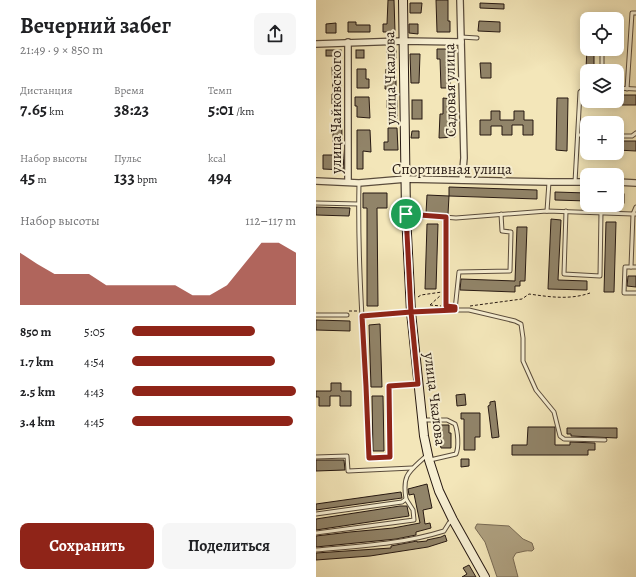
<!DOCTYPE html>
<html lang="ru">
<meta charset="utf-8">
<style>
body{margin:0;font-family:Alegreya,serif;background:#f6f6f6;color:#202124;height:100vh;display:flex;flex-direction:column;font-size:15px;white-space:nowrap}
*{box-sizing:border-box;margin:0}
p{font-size:13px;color:#757577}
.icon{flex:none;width:22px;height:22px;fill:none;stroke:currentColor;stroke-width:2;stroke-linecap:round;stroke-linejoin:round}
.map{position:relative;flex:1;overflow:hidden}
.details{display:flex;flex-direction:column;background:#fff;width:316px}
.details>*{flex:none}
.fabs{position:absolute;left:264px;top:12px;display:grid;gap:8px}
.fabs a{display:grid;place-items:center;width:44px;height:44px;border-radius:8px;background:#fff;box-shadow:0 2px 10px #0003;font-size:20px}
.pin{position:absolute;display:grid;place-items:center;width:34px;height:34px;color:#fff;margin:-17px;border:2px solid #fff;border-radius:50%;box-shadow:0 1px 4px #0007}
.round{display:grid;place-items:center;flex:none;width:42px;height:42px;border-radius:8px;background:#f6f6f6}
.head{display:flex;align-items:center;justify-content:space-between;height:68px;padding:0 20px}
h1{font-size:22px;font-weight:700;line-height:30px}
.stats{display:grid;grid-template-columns:repeat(3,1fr);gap:6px;height:68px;padding:4px 20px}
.stats div{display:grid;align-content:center}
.stats b{font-size:17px;font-weight:700}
.stats small{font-size:11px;font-weight:400}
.stats p{font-size:11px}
.chart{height:112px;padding:8px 20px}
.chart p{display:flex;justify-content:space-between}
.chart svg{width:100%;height:72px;margin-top:4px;fill:#8f2418;opacity:.7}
.primary-button{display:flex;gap:8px;margin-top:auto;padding:8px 20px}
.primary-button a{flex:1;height:46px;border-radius:8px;background:#8f2418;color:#fff;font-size:16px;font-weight:700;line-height:46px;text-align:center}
.primary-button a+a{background:#f6f6f6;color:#202124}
ul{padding:0 20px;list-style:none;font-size:13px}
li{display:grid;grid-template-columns:64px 48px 1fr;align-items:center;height:30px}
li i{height:10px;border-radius:5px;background:#8f2418}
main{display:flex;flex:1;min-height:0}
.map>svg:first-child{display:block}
.water{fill:#aea080;stroke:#786a54}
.building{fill:#918469;stroke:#271912}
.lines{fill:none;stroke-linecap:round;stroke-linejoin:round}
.lane-casing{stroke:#5a4c3c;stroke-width:5}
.street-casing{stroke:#5a4c3c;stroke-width:8}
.secondary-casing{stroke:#271912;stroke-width:10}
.path{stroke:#271912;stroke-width:1;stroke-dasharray:3 2;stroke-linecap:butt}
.lane{stroke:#f7efd2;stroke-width:3}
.street{stroke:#f7efd2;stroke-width:5.5}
.secondary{stroke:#f7efd2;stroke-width:8}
.route-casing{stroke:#fff;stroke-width:8}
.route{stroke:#8f2418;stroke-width:5}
.labels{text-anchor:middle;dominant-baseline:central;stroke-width:4;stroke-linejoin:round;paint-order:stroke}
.street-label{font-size:15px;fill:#271912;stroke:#f7efd2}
</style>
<main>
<section class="details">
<div class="head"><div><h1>Вечерний забег</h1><p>21:49 · 9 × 850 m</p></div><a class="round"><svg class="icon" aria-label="share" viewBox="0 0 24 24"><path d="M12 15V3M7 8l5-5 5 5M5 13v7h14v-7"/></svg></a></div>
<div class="stats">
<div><p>Дистанция</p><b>7.65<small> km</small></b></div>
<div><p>Время</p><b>38:23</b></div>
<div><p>Темп</p><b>5:01<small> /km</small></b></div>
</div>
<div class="stats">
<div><p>Набор высоты</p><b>45<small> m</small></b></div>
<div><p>Пульс</p><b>133<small> bpm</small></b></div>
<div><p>kcal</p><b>494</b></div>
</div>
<div class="chart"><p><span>Набор высоты</span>112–117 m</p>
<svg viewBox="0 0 160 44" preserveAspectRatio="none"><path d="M0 44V12L10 19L20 25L30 25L40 25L50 32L60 32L70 32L80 32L90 32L100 38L110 38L120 32L130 19L140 6L150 6L160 12V44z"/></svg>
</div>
<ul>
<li><b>850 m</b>5:05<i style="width:75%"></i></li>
<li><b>1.7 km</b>4:54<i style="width:87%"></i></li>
<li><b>2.5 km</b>4:43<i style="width:100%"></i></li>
<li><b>3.4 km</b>4:45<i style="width:98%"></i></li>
</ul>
<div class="primary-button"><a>Сохранить</a><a>Поделиться</a></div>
</section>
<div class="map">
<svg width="320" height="577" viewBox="0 0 320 577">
<rect width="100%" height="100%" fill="#f3e6b9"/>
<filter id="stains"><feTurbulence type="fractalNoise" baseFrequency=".005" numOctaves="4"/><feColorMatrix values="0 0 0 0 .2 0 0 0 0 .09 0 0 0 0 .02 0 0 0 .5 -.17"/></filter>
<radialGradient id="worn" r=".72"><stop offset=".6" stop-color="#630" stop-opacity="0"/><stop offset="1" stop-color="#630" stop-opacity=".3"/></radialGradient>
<path class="water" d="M 161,524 L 193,526 L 207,539 L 216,543 L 218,549 L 216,551 C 209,550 207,552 200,553 L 197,558 L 202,577 L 181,577 L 169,542 L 159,528 Z"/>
<g class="building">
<polygon points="72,0 78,0 79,32 67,32 67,24 71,24"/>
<polygon points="120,0 132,0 132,21 134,21 134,32 121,32"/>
<polygon points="94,3 106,3 105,13 94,13"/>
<polygon points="164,3 188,4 188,9 164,8"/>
<polygon points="163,21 184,22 184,32 162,31"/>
<polygon points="32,22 40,22 40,25 54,25 54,32 32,32"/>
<polygon points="20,23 20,33 10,33 10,24"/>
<polygon points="93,24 102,24 102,34 93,33"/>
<polygon points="121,49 134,49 134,88 125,88 124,59 121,59"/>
<polygon points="271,49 278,49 278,68 270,68"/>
<rect x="10" y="50" width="15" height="6"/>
<rect x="40" y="50" width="8" height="8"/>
<rect x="71" y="50" width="9" height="8"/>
<polygon points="94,54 104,54 103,83 95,83"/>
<polygon points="164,63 175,63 175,78 165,78"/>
<polygon points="16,67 25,67 26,141 28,170 7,169 7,155 17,155 17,124 19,124 18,104 16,104 16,94 17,94"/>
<polygon points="41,69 50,69 50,79 53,79 53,88 41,88"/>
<polygon points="70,69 80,69 80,89 69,89"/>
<rect x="301" y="95" width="19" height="10"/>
<polygon points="39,97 53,97 54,118 41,117 41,106 39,106"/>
<polygon points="127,98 136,99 136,126 139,126 139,137 123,138 124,114 127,114"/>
<polygon points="241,98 252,98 251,151 240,150"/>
<polygon points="71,100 81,100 81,119 74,119 74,108 71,108"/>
<rect x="96" y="100" width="10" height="19"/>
<polygon points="175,111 184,111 184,120 198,120 198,111 208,111 208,120 217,120 217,135 207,135 207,125 196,125 196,135 186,135 186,126 175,126 175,135 164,135 164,120 175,120"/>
<polygon points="72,128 81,128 82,150 68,150 68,142 72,142"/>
<polygon points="41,130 54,130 55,152 47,151 47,169 41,169"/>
<polygon points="96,131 103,131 103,138 95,138"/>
<polygon points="301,141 320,141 320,151 301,150"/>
<polygon points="133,187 221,190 221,199 133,196"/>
<polygon points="239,192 271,193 271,201 239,200"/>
<polygon points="47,193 71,193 71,208 61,208 62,306 51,306 51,208 47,208"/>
<rect x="301" y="194" width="7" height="9"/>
<polygon points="111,195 133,196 132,214 110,213"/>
<polygon points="0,207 34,208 33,216 0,215"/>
<polygon points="235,219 245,220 242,280 271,281 271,290 232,289"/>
<polygon points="290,222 300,222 298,292 288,292"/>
<polygon points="111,224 122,224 120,289 109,289"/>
<polygon points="201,227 211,227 209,281 204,281 204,286 199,286 199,292 144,290 145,279 199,281"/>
<polygon points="312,276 320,276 320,287 311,286"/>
<polygon points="0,320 34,321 34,331 0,330"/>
<polygon points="64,324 66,387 55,387 53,325"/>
<polygon points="15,383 25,383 25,391 35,391 35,406 24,406 24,396 14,396 14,406 3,406 3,397 0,397 0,391 15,391"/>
<polygon points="149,394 150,405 141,406 140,395"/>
<polygon points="56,396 67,396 68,451 57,451"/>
<polygon points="179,401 183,437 176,438 172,406 174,405 174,402"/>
<polygon points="145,413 164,413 164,437 159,437 159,450 148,450 148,419 145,419"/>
<polygon points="124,425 133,425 133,433 135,433 135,448 125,448 120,426"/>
<polygon points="212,427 239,427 239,445 254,445 254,442 279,443 279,450 272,450 272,455 196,455 196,445 211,445"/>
<polygon points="251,428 301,428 301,438 255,436 255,434 251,434"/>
<polygon points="145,459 153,459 153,466 145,467"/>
<polygon points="0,460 28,460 29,470 0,471"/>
<polygon points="111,484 116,508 107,510 109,524 114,523 115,528 100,532 100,535 80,539 0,547 0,536 34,532 77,528 104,523 98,494 93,495 92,489"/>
<polygon points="85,492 86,498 0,510 0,504"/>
<polygon points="84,506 91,506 93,516 0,530 0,519"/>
<polygon points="129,535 131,541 112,547 54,556 0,560 0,553 75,548 75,546 101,541 101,542 111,541 111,540 125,537"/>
<polygon points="153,565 160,577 146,577 151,574 147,568"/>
</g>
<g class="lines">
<g class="lane-casing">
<g id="lane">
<polyline points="145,37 161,38"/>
<polyline points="286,71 286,49"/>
<polyline points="301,88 320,89"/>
<polyline points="311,89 316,13 320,13"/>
<polyline points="262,135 271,135"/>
<polyline points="301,136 316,136 320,133"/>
<polyline points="259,182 264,92 271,86"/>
<path d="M 43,183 C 41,275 50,367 53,458 L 74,457 L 73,386 L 101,384"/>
<polyline points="0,203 42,204"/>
<polyline points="231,211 233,182"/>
<polyline points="250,211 248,274 284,276 285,212"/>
<polyline points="90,214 140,218 231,211 317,214 320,207"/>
<polyline points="130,217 130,310"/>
<polyline points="315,267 317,214 320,214"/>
<polyline points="320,267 309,267 308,293 320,293"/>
<polyline points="139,310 153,310 199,321 205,324 207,338 207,361 220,390 238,412 244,436 248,439 289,440"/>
<polyline points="0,315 31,315"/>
<polyline points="46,316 95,312 139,310 143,272 194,271 195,232 186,231 185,214"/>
<path d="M 106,420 L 131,420 L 139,424 C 142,432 143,447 140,454 L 114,460"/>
<polyline points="0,457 31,456 32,471 96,468"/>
<path d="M 0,514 L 86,502 L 90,499 C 86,474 93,472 110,456"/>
<polyline points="0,533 98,520 97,510 90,499"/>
<path d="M 0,550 C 43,546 87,544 128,531 L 133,523 L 137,520"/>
</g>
</g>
<g class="street-casing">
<g id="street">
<polyline points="144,0 148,158 146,180"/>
<polyline points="32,42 32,182"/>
<polyline points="0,44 87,41 145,42"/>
<polyline points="0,181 43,183 90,179 233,182 271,182"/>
<polyline points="301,182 320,183"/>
</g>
</g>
<g class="secondary-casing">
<polyline id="secondary" points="87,0 90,214 95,312 108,436 113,460 123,491 137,520 169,577"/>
</g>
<g class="path">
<polyline points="102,297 105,295 126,292"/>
<polyline points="114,305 125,306"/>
<polyline points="114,305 125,295"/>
<path d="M 154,306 L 206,299 L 213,294 C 234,297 254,300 274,293"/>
<polyline points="33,311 42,311"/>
</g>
<use href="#lane" class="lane"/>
<use href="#street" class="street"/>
<use href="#secondary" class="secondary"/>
</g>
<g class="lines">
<g class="route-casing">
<polyline id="route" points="90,214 95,312 46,316 50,386 53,458 74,457 73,386 102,384 95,312 139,310 139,307 130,306 130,217 90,214"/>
</g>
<use href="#route" class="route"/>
</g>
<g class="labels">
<g class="street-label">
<text transform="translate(74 78) rotate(-91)">улица Чкалова</text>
<text transform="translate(134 90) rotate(-91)">Садовая улица</text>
<text transform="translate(20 112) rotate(-90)">улица Чайковского</text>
<text x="136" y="169">Спортивная улица</text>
<text transform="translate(119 399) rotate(83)">улица Чкалова</text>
</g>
</g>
<rect width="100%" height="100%" filter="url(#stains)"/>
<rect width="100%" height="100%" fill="url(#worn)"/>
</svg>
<div class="fabs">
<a><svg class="icon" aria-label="locate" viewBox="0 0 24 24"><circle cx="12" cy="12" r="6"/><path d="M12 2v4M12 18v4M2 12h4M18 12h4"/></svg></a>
<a><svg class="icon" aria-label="layers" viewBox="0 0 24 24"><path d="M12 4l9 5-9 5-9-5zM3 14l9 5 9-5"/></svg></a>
<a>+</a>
<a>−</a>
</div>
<div class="pin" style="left:90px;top:214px;background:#1e9e55"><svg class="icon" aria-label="arrive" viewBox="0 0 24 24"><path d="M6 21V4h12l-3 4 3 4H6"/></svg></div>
</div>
</main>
